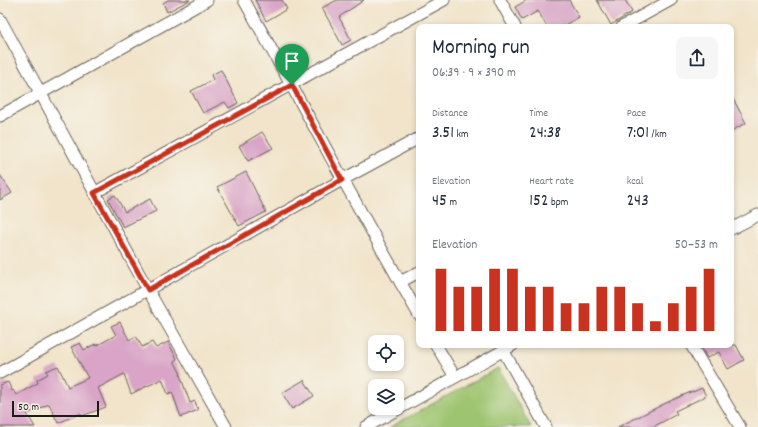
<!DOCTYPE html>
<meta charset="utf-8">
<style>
body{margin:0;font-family:Dekko,sans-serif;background:#f6f6f7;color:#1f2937;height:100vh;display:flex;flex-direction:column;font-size:15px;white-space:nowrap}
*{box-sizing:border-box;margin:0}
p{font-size:13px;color:#747a83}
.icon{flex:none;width:22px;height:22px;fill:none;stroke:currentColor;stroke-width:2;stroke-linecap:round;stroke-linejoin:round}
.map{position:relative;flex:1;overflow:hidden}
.details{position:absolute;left:416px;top:24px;width:318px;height:324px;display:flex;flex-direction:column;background:#fff;border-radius:8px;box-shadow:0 2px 6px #0003}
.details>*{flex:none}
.buttons{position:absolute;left:368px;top:335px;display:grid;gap:8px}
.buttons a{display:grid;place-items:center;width:36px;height:36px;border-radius:8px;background:#fff;box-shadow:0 2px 6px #0003;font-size:20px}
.scale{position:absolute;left:12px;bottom:10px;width:87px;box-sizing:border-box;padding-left:4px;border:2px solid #1c1c1c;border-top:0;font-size:11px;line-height:14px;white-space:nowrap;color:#1c1c1c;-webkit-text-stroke:3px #f7f3e8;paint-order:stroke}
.pin{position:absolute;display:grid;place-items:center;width:34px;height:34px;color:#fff;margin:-41px -17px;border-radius:50% 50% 50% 0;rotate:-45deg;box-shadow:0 0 4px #0007}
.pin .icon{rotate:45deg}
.round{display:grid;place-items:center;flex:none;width:42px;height:42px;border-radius:8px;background:#f6f6f7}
.head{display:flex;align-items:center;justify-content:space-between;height:68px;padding:0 16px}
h1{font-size:22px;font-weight:600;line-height:30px}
.figures{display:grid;grid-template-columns:repeat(3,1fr);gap:6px;height:68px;padding:4px 16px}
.figures div{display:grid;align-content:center}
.figures b{font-size:17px;font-weight:600}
.figures small{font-size:11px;font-weight:400}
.figures p{font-size:11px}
.chart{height:112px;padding:8px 16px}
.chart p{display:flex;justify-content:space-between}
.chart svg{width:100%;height:72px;margin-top:4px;stroke:#c8321e;stroke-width:6}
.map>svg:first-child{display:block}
.green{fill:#9dc470;stroke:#5c7046}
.building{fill:#d9a4c7}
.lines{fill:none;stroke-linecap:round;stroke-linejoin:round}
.street-casing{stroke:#676259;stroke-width:13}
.street{stroke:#fff;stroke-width:11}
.route-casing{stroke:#fff;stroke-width:8}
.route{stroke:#c8321e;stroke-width:5}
</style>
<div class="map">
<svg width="758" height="427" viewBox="0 0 758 427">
<rect width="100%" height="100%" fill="#f7f3e8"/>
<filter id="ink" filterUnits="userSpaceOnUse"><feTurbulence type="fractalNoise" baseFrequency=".025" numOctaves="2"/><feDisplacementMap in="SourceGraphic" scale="8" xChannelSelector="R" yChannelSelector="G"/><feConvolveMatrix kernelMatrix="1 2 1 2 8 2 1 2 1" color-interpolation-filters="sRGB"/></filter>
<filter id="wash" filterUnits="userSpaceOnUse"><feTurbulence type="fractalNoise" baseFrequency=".012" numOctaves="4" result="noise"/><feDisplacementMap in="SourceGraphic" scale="16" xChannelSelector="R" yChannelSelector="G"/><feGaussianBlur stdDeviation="0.9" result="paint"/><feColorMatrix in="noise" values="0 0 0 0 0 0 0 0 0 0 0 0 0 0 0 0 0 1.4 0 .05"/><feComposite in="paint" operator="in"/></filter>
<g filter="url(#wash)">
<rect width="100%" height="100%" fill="#f1e4ca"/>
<polygon class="green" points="498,368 531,427 390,427"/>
<g id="blocks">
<g class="building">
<polygon points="168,0 190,0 167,12 163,3"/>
<polygon points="255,0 282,0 287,9 266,21"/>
<polygon points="337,0 364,0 339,17 351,40 342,45 322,8"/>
<polygon points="527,0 569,0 579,17 561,27 547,27 538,11 522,20 515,7"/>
<polygon points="597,0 625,0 632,12 611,25"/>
<polygon points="221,70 238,103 229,108 225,102 203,113 191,91 213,80 211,75"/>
<polygon points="731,95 746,123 731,131"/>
<polygon points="262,132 273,148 248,161 239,146"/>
<polygon points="246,172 266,212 239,226 217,187"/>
<polygon points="0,175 12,193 0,200"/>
<polygon points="115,195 125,212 150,199 156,211 123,227 108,199"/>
<polygon points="120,322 129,340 136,336 142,347 152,342 156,348 168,342 177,359 174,361 181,374 180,375 190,403 195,401 198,410 181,417 172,392 168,394 162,379 131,394 124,374 98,388 106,407 82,416 81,413 58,423 49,404 27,414 35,427 0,427 0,385 8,382 12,391 13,390 16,395 38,383 37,380 48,374 46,371 58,366 68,387 88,378 71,347 80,343 84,350 95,344 96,346 116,335 111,326"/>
<polygon points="700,345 736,345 744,360 728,369 719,352 707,358"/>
<polygon points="304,380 314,396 292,409 282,393"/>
<polygon points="702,388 706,396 675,411 677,414 653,427 618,427 670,401 693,391 693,392"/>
</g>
</g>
</g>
<g filter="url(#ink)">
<use href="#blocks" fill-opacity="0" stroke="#676259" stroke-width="1"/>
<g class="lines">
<g class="street-casing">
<g id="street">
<path d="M 244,0 C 303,105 359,211 419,315"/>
<polyline points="500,0 515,27"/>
<polyline points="0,19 148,290 226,427"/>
<polyline points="622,27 671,0"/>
<polyline points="0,116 207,0"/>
<polyline points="94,193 444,0"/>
<polyline points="731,229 758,215"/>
<polyline points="400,282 419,272"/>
<polyline points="436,345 455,377"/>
<polyline points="691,345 740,427"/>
<polyline points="503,350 546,427"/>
<polyline points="0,373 342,180 419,138"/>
<polyline points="366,427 513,345"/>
</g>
</g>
<use href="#street" class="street"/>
</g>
</g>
<g class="lines" filter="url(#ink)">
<g class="route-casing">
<polygon id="route" points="292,85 342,180 148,290 94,193"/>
</g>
<use href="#route" class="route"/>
</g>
</svg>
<div class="buttons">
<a><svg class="icon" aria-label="locate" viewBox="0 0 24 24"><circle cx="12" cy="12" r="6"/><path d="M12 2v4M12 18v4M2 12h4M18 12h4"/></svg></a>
<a><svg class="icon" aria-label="layers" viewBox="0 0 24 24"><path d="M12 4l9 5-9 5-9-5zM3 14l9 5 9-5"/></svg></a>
</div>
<div class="scale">50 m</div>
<div class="pin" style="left:292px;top:85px;background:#1e9e55"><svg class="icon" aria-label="arrive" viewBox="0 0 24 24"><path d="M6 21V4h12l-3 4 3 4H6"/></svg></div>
<section class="details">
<div class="head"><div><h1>Morning run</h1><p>06:39 · 9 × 390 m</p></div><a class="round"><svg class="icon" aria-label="share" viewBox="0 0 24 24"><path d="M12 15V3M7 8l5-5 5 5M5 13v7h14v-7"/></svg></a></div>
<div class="figures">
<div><p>Distance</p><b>3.51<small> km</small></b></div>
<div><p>Time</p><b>24:38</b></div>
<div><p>Pace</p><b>7:01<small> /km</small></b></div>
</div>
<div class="figures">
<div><p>Elevation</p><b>45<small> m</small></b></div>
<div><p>Heart rate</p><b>152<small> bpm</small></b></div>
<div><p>kcal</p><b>243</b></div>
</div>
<div class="chart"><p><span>Elevation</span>50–53 m</p>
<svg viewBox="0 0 160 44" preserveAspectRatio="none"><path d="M5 44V6M15 44V17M25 44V17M35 44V6M45 44V6M55 44V17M65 44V17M75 44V27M85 44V27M95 44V17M105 44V17M115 44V27M125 44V38M135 44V27M145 44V17M155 44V6"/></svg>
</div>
</section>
</div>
